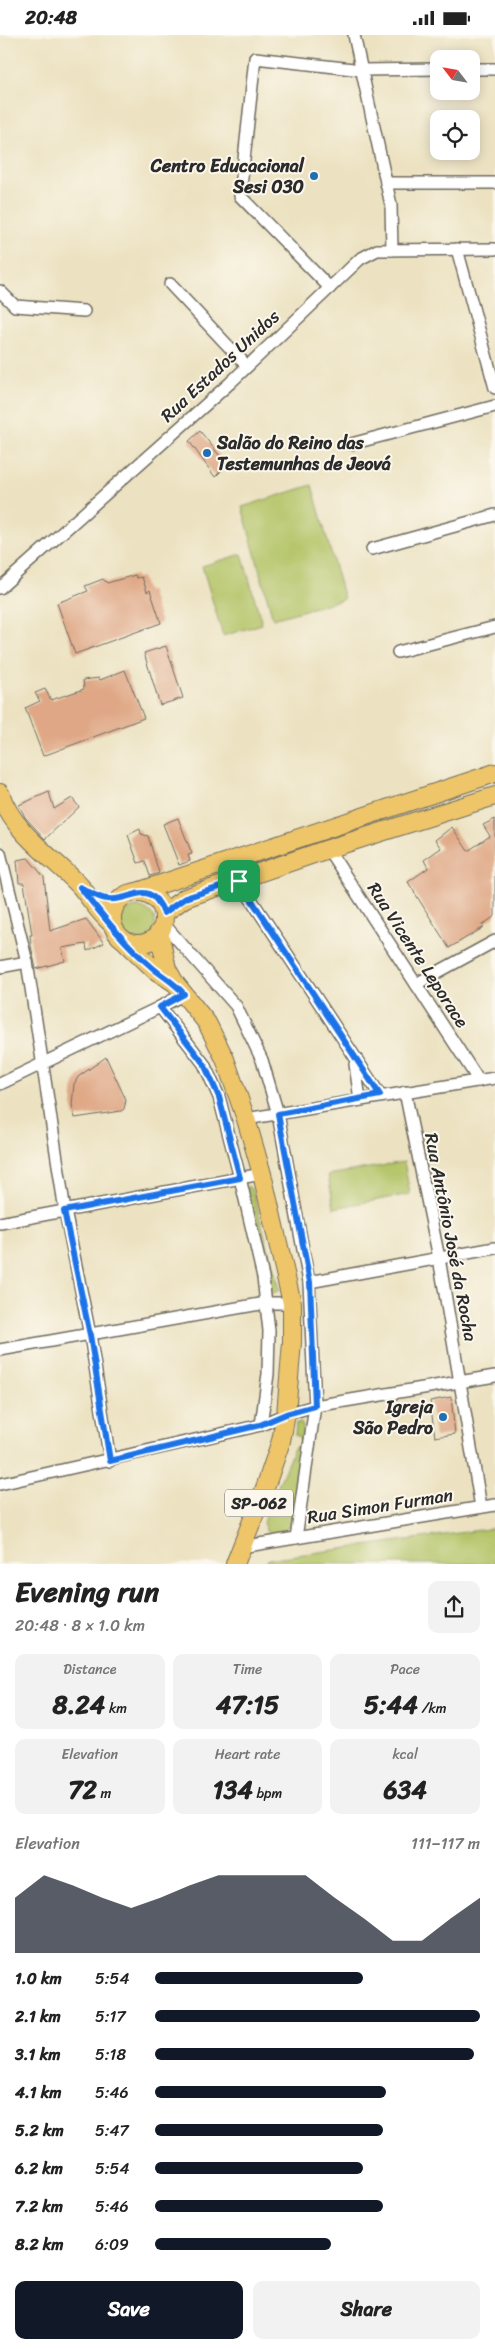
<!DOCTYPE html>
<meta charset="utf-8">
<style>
body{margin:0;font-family:Sriracha,sans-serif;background:#f2f2f2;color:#222;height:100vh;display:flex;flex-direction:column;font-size:19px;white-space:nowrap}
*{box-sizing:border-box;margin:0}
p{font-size:16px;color:#767676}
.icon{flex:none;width:28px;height:28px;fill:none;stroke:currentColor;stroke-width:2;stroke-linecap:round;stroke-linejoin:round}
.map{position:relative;height:1529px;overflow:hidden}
.sheet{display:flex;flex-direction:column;background:#fff;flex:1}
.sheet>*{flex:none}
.needle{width:32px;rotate:301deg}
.buttons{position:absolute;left:430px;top:15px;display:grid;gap:10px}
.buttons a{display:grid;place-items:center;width:50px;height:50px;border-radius:10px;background:#fff;box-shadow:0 2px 12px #0003;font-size:25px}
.pin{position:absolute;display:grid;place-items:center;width:42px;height:42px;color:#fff;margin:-21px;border-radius:10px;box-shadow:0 2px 8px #0006}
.round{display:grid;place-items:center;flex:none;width:52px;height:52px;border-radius:10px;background:#f2f2f2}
.headline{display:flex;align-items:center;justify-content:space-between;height:85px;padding:0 15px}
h1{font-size:28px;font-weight:700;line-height:38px}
.metrics{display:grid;grid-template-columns:repeat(3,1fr);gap:8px;height:85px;padding:5px 15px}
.metrics div{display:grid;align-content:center;border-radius:10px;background:#f2f2f2;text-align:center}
.metrics b{font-size:25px;font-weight:700}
.metrics small{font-size:14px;font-weight:400}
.metrics p{font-size:14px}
.chart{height:140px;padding:10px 15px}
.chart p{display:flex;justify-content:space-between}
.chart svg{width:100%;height:90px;margin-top:5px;fill:#111827;opacity:.7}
.action{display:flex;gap:10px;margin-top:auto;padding:10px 15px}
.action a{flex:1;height:58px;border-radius:10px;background:#111827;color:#fff;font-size:20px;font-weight:700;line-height:58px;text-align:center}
.action a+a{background:#f2f2f2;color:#222}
ul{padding:0 15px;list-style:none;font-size:16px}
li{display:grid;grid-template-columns:80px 60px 1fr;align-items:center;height:38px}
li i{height:12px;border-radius:6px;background:#111827}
.status{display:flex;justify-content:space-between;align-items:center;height:35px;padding:0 25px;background:#fff;direction:ltr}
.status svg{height:14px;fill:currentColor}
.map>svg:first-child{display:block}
.green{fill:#b4c467;stroke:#707849}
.building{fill:#dfa785}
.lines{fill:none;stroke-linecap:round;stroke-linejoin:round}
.minor-casing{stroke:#6f6b60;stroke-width:14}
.primary-casing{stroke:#6f6b60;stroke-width:20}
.minor{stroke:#fff;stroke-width:11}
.primary{stroke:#eec569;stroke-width:18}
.route-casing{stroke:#fff;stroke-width:10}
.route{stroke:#1a73e8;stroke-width:6}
.poi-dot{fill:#1f6fb2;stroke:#fbf7ec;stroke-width:2}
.labels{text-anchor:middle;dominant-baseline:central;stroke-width:4;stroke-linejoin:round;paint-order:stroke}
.shield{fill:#fbf7ec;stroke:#696865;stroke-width:1}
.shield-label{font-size:16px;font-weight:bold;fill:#2b2b2b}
.poi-label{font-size:18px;font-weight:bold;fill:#2b2b2b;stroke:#fbf7ec;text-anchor:end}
.street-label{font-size:18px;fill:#2b2b2b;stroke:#fbf7ec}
</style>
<div class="status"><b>20:48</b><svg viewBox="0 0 49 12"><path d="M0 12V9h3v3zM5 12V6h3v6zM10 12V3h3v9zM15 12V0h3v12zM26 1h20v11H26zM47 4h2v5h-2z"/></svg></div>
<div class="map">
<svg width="495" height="1529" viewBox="0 0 495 1529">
<rect width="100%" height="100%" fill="#fbf7ec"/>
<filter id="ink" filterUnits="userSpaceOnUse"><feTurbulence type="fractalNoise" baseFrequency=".02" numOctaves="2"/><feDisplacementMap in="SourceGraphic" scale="10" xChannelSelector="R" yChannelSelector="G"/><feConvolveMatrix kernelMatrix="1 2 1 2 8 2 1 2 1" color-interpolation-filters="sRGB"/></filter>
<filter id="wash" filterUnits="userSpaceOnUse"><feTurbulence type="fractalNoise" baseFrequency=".0096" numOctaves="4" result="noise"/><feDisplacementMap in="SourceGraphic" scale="20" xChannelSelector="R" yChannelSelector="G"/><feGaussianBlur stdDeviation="1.12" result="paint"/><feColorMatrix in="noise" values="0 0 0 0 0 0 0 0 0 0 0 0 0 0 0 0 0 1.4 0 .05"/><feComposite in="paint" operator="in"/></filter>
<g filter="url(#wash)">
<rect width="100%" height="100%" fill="#ece2c1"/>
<g class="green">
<polygon points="312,450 344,564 273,584 242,472"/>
<polygon points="242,519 262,589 223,601 202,531"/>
<circle cx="138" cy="889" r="17"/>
<polygon points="404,1127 410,1159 334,1173 328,1140"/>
<polygon points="248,1151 253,1156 279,1255 273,1259 270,1255 246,1153"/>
<polygon points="296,1388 301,1388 303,1392 293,1486 285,1495 271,1498 266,1496 263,1487 294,1413 299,1411 300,1402 295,1400"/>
<polygon points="495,1493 495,1529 266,1529 268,1524"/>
</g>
<g id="blocks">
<g class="building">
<polygon points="200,396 227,430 215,442 189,406"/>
<polygon points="135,540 137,543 142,542 147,557 150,555 161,588 75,619 57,568 88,556 85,551 103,544 107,548"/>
<polygon points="166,611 183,663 160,670 144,618"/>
<polygon points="125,635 144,683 43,721 25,673 40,666 35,658 45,654 51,665 84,654 83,645 99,643 100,645"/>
<polygon points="49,757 54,774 72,763 79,772 45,804 25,782 19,770"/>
<polygon points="178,783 192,819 188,820 190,826 179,830 163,789"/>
<polygon points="495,784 495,881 482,890 484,892 449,913 408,847 428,833 424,825 441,813 435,805 452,792 468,816 490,801 483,790"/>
<polygon points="140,794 141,799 148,801 159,838 150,841 145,826 138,828 128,800"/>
<polygon points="28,823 44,842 50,896 86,884 104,908 87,916 86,909 62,913 65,926 36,934 31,911 30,900 32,900 24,848 19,848 17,825"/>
<polygon points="106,1022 126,1065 124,1074 121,1076 75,1083 72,1070 74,1049 78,1042"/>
<polygon points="451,1362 455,1399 435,1402 430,1366"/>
</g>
</g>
</g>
<g filter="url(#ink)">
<use href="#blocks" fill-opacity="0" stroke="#6f6b60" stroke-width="1"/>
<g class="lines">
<g class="minor-casing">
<g id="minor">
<polyline points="354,0 391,170 392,215"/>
<polyline points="471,34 495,34"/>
<polyline points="386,148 495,148"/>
<polyline points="457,214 495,353"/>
<polyline points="170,249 247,331"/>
<polyline points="330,253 240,161 255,23 362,35 439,34"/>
<polyline points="0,256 15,271 84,276"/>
<polyline points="351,409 495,371"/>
<polyline points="372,514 495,480"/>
<polyline points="0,553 230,348 360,224 377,215 495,214"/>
<polyline points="398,617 495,592"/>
<polyline points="328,814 479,1046"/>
<polyline points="0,818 27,927 65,1176 90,1300 110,1426"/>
<polyline points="239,846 380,1060"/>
<polyline points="163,888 236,971 262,1025 278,1079 309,1247 315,1371 296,1503"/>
<polyline points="0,932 27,927"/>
<polyline points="416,949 495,906"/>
<polyline points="160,972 204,1029 219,1062 240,1143 263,1242 269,1296 268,1339 261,1390"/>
<polyline points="355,1029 360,1065"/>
<polyline points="0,1049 160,972 184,959"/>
<polyline points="405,1057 439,1223 481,1472"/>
<polyline points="246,1084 495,1043"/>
<polyline points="0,1188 262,1139"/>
<polyline points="309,1247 495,1213"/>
<polyline points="0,1315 266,1268 292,1268"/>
<polyline points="0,1449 261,1390 286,1379 315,1371 495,1341"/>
<polyline points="241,1512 495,1470"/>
</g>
</g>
<g class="primary-casing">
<g id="primary">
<path d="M 0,758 C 13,798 53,822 80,851 C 91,864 99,878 112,889"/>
<polyline points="137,857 495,738"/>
<circle cx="138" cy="883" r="26"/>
<polyline points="164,878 185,863 328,814 495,761"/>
<polyline points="159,897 167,934 175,948 207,988 225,1024 246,1084 262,1139 292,1268 292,1307 286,1379 281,1406 265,1453 235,1529"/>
<polyline points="127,908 155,935 172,946"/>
</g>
</g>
<use href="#minor" class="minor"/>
<use href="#primary" class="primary"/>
</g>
</g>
<g class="lines" filter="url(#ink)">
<g class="route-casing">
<path id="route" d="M 239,846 L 380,1060 L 278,1079 L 310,1247 L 315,1371 L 286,1379 L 260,1390 L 110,1426 L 90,1300 L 64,1176 L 240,1143 L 219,1062 L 204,1029 L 160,972 L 184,959 C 175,948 165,943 154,934 C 125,910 103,881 80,852 C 88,856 99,864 108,864 C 133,867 148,841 164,878 L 185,863 Z"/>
</g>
<use href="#route" class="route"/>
</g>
<g class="poi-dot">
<circle cx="314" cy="141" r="5"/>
<circle cx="207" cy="418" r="5"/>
<circle cx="443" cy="1382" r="5"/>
</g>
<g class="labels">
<rect class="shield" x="225" y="1454.5" width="68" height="27" rx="4"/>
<g class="shield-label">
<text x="259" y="1468">SP-062</text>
</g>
<g class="poi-label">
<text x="304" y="131">Centro Educacional<tspan x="304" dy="21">Sesi 030</tspan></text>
<text x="217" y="408" text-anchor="start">Salão do Reino das<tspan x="217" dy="21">Testemunhas de Jeová</tspan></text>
<text x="433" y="1372">Igreja<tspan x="433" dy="21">São Pedro</tspan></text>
</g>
<g class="street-label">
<text transform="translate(220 331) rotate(-43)">Rua Estados Unidos</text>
<text transform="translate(418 920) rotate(57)">Rua Vicente Leporace</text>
<text transform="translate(451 1202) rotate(79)">Rua Antônio José da Rocha</text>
<text transform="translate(380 1471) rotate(-9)">Rua Simon Furman</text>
</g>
</g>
</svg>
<div class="buttons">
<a><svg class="needle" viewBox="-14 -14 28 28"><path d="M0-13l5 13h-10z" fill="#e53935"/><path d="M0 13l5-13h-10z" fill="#767676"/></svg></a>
<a><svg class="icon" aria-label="locate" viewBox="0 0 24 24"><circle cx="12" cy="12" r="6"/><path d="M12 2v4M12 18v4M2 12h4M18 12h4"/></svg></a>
</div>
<div class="pin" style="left:239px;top:846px;background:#1e9e55"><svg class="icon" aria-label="arrive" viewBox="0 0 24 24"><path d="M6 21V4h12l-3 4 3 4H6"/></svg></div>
</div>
<section class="sheet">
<div class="headline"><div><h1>Evening run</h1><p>20:48 · 8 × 1.0 km</p></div><a class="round"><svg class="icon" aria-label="share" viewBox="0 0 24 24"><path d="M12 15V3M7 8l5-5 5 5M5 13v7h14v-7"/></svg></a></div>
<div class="metrics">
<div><p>Distance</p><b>8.24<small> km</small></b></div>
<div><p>Time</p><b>47:15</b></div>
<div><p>Pace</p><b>5:44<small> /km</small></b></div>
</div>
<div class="metrics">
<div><p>Elevation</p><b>72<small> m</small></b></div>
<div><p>Heart rate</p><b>134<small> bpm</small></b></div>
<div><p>kcal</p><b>634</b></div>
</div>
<div class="chart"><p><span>Elevation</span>111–117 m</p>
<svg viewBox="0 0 160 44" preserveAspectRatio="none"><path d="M0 44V17L10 6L20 11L30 17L40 22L50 17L60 11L70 6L80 6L90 6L100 6L110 17L120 27L130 38L140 38L150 27L160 17V44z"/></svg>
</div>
<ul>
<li><b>1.0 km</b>5:54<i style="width:64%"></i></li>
<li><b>2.1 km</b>5:17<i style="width:100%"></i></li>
<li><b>3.1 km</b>5:18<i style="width:98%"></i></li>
<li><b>4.1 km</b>5:46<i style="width:71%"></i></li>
<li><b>5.2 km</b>5:47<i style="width:70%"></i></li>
<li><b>6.2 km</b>5:54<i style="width:64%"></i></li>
<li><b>7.2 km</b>5:46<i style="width:70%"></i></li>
<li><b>8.2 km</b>6:09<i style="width:54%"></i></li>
</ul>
<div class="action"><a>Save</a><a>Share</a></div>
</section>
